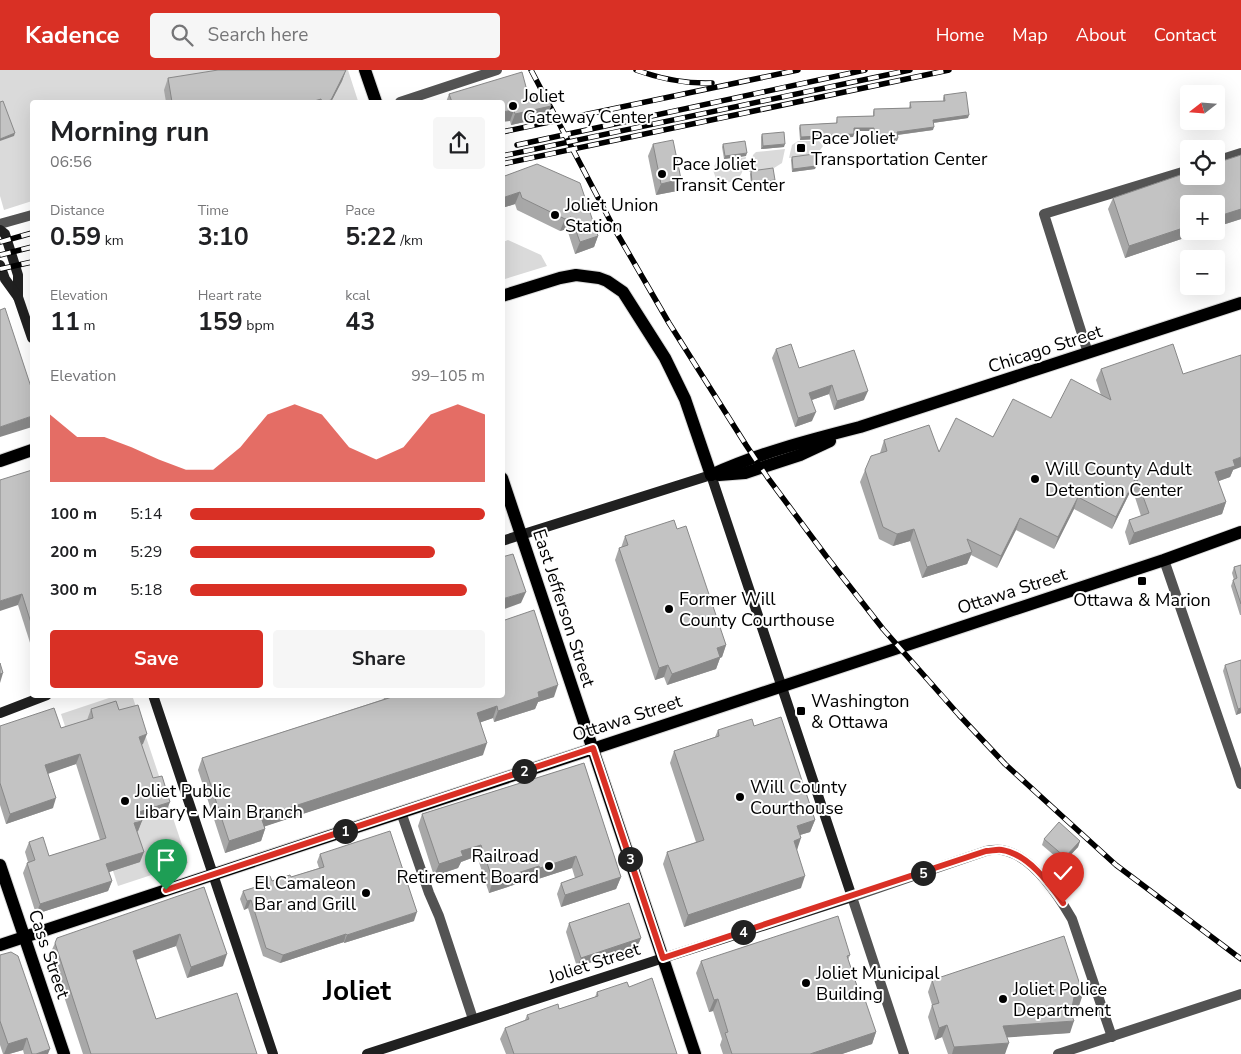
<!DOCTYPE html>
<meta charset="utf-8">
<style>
body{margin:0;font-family:"Nunito Sans",sans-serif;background:#f6f6f6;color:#202124;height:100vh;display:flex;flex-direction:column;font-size:19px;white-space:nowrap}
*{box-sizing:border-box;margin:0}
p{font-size:16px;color:#757577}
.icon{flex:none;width:28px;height:28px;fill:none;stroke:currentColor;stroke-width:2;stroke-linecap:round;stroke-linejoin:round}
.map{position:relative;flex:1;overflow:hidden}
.panel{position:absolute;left:30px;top:30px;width:475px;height:598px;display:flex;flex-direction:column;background:#fff;border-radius:5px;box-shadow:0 5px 20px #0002}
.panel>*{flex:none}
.needle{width:32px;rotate:253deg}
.buttons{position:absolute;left:1180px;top:15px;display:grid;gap:10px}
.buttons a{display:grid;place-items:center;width:45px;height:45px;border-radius:5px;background:#fff;box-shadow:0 5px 20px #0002;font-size:25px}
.pin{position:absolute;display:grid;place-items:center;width:42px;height:42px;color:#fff;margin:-51px -21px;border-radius:50% 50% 50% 0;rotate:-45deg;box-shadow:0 0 5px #0007}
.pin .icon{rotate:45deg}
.km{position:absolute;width:25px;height:25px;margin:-12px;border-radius:50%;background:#222;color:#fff;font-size:14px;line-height:25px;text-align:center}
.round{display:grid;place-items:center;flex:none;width:52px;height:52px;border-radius:5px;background:#f6f6f6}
.headline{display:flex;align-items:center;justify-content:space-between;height:85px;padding:0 20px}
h1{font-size:28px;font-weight:700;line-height:38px}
.stats{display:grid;grid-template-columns:repeat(3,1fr);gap:8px;height:85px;padding:5px 20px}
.stats div{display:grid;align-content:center}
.stats b{font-size:25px;font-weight:700}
.stats small{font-size:14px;font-weight:400}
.stats p{font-size:14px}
.chart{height:140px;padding:10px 20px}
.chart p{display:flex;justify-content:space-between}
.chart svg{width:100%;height:90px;margin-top:5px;fill:#d93025;opacity:.7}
.button{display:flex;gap:10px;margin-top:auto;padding:10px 20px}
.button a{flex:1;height:58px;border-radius:5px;background:#d93025;color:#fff;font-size:20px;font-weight:700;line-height:58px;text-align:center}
.button a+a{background:#f6f6f6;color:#202124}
ul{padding:0 20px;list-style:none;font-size:16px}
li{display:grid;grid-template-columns:80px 60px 1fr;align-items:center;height:38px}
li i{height:12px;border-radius:6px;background:#d93025}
header{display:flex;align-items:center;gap:30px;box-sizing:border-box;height:70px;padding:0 25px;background:#d93025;color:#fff}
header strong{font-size:24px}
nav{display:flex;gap:28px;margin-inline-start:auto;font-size:18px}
.search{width:350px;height:45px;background:#f6f6f6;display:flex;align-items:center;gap:12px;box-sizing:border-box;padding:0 18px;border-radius:5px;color:#757577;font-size:19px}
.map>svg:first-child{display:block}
.green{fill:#dadada}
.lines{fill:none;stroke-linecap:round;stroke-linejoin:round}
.primary-casing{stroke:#dbdbdb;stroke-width:14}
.street{stroke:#535353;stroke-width:10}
.secondary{stroke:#202020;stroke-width:10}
.primary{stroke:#000;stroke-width:12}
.rail-casing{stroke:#000;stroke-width:5.5}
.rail{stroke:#fff;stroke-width:4;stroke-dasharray:11;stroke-linecap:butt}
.wall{fill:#a8a8a8}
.shaded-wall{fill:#888}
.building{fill:#c3c3c3;stroke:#888}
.route-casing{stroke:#fff;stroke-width:10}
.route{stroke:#d93025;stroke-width:6}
.poi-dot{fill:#000;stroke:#fff;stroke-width:2}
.labels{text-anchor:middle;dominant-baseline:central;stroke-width:4;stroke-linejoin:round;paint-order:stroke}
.poi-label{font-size:18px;fill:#000;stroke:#fff;text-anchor:start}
.street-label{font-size:18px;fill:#000;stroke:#fff}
.town-label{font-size:28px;font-weight:bold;fill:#000;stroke:#fff}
</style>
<header>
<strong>Kadence</strong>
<div class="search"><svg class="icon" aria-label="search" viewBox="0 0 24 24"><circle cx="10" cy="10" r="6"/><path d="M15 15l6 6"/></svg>Search here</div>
<nav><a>Home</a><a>Map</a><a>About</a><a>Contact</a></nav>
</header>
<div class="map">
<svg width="1241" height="984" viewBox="0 0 1241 984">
<rect width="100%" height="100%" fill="#fff"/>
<g class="green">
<polygon points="0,0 348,0 358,31 353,32 32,32 32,131 4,140 0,126"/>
<polygon points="798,71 819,71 823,76 818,83 789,88 792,75"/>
<polygon points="785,79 782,93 774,98 749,102 753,85 756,82"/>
<path d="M 746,87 C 742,106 742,109 723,114 L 717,112 L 713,100 L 716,92 Z"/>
<polygon points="508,170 541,185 547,196 505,209 503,201 503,172"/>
<polygon points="118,625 132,625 188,793 118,816 61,644"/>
</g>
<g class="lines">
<g class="primary-casing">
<g id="primary">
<polyline points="365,0 376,32"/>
<polyline points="502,226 560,208 576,205 599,208 607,211 623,222 665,288 685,329 711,405"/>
<polyline points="0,391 32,380"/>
<path d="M 711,405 C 759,383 809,370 860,357 L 1241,233"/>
<polyline points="719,405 745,403 800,385 830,371"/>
<polyline points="502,408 695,984"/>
<polyline points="0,795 64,984"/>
<polyline points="0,875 1164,490 1241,462"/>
</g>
</g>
<g class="street">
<polyline points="400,32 497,0"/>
<polyline points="1216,91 1241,83"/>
<polyline points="0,154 32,145"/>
<polyline points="1088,283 1044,144 1189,100"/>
<polyline points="1164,490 1241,714"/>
<polyline points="401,742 429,823 439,846 473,949"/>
<path d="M 904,984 L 852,827 L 986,781 C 991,780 997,779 1002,780 C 1032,785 1058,825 1072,849 L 1112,967"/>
<polyline points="1058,984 1241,924"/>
</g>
<g class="secondary">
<polyline points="0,160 5,164 18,205 18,227 32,268"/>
<polyline points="0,195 5,209 18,227"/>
<polyline points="153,625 273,984"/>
<polyline points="0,643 47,625"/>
<polyline points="367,984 852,827 711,405 502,471"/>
</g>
<use href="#primary" class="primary"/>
<g class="rail-casing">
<g id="rail">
<polyline points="531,0 614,158 669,253 746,375 768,408 826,486 883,559 959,645 1005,694 1062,746 1116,795 1241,889"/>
<path d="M 636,0 C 661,9 686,14 712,13"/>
<polyline points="502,62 798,0"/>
<polyline points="517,75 865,0"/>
<polyline points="502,86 910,0"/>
<polyline points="502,94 949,0"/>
<polyline points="0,172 32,163"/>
<polyline points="0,185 32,177"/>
<polyline points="0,199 32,192"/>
</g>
</g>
<use href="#rail" class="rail"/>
</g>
<g class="wall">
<polygon points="346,0 342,11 331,32 166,32 164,20 168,8"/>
<polygon points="449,24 529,28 551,36 547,47 511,55 510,51 502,32 446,32"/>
<polygon points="944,25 968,48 933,53 933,60 898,65 897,71 875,75 873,61 854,61 854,64 853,67 800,70 799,58 800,55 836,53 837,47 873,46 873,42 874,39 909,38 910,32 943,31 943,28"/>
<polygon points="762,64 784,77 761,79 761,67"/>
<polygon points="653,74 681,109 677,121 656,125 648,86"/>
<polygon points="723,74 746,86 724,89 722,77"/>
<polygon points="1241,85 1241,149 1216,157 1216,134 1189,134 1189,161 1205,161 1125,188 1108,139 1113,128 1189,102 1189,106 1216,106 1216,93"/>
<polygon points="792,87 816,96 815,99 792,102 791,90"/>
<polygon points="537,94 598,166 594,177 575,184 567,159 560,161 517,140 515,134 502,138"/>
<polygon points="751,101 775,110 774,113 751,116 750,104"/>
<polygon points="776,279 799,298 864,330 834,340 829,324 812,330 812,351 795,357 772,288"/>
<polygon points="1101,299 1183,304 1233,400 1230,407 1218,411 1226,432 1222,444 1129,475 1125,462 1129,450 1141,446 1132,418 1112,459 1074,439 1054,479 1016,460 997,498 971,485 967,494 922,508 910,471 893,476 879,469 860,412 865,400 880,383 884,370 939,382 993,367 1051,348 1101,325 1096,310"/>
<polygon points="32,400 32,579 18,535"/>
<polygon points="677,459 726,575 722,587 720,588 716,599 667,615 664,607 655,610 615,490 619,478 621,478 625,466"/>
<polygon points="1241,495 1241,545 1240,545 1231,516 1233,510 1234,510 1232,503 1234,497"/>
<polygon points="1225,595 1241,643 1236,645 1223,601"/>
<polygon points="382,625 502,625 554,627 538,632 535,639 494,652 493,648 481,652 483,685 265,756 265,759 261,771 225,783 198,700 202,688 384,629"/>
<polygon points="91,639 119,640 143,674 141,675 153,708 166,742 142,750 138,761 137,762 140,792 109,802 112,811 108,821 36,844 23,803 27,793 28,792 25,782 29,772 49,786 100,770 76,694 48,703 53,738 6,754 0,735 0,656 61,658 87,650"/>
<polygon points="754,656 815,750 810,762 800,765 797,780 801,818 684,857 663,794 667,782 696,772 670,693 674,681 715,667 718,660"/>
<polygon points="584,693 621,807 616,819 561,837 557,824 561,813 575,808 572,798 535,810 535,808 489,823 477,786 461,792 458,798 434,806 418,756 422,744"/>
<polygon points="1044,769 1080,771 1078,777 1063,793 1042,775"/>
<polygon points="320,784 414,851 344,873 344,872 280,893 263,886 248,838 244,840 240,829 243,821 255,817 258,810 272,811 291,807 319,798 317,792"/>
<polygon points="204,817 223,896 187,908 176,876 136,890 156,949 257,984 83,984 50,884 55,873"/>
<polygon points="569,853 641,868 637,877 577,897 566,862"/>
<polygon points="0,885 48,984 24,984 23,980 9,984 3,984 0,975"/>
<polygon points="850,885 848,890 858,919 876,962 872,974 842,984 723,984 720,975 722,969 713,941 709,942 696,903 701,891"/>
<polygon points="932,910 1079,936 1072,938 1070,963 1007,967 1005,984 948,984 942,967 935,970 928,947 932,935 928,922"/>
<polygon points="629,917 677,984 506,984 500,969 505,958 525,950 527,945 559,939 595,927 597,922"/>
</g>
<g class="shaded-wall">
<polygon points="346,0 342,11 331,32 324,32"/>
<polygon points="321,29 320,32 311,32"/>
<polygon points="551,36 547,47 511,55 515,44"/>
<polygon points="514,40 510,51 502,52 502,42"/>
<polygon points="969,45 968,48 932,53 933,50"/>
<polygon points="934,57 933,60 896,65 897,62"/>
<polygon points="854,58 874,58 873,61 852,61"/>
<polygon points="15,63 14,66 0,71 0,69"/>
<polygon points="854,64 853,67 800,70 801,67"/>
<polygon points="898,68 897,71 875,75 876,72"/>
<polygon points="785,74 784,77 761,79 763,76"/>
<polygon points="747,83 746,86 724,89 725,86"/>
<polygon points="816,96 815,99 792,102 793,99"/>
<polygon points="681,109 677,121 656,125 661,114"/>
<polygon points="775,110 774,113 751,116 752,113"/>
<polygon points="520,122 515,134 502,138 502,128"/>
<polygon points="1241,139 1241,149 1216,157 1216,147"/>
<polygon points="571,147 567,159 560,161 565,149"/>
<polygon points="1189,156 1189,161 1205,161 1125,188 1129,176"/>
<polygon points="598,166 594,177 575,184 580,172"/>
<polygon points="832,315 829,324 806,332 809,323"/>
<polygon points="868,321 864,330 834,340 837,331"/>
<polygon points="816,342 812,351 795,357 798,348"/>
<polygon points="32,346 32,357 0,367 0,357"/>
<polygon points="1241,387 1241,397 1233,400 1230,407 1211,414 1215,402 1233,390"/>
<polygon points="1136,407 1132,418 1112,459 1116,447"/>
<polygon points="1078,427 1074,439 1054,479 1058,467"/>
<polygon points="1226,432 1222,444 1129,475 1134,463"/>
<polygon points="1020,448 1016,460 997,498 1001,486"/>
<polygon points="914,459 910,471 893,476 897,464"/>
<polygon points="972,482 967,494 922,508 927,497"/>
<polygon points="526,522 521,533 502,540 502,529"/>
<polygon points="22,524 18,535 0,541 0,531"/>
<polygon points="726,575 722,587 720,588 716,599 667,615 672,604 717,578"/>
<polygon points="668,595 664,607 655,610 659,598"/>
<polygon points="3,603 0,613 0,604"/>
<polygon points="558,615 554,627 538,632 535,639 494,652 498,641 538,622"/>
<polygon points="497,636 493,648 473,655 477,643"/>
<polygon points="1241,638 1241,643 1236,645 1238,639"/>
<polygon points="147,664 143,674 135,677 139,667"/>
<polygon points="487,673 483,685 257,759 261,747"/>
<polygon points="80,684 76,694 42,706 45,695"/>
<polygon points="56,728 53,738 6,754 10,744"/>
<polygon points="170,732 166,742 135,752 139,742"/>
<polygon points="815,750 810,762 793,767 797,756"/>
<polygon points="142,751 138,761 130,764 134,753"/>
<polygon points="265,759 261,771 225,783 229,771"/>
<polygon points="801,768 797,780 794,771"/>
<polygon points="1080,771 1078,777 1063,793 1065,787"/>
<polygon points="481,775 477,786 461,792 458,798 434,806 439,794 461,781"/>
<polygon points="144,782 140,792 103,804 106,794"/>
<polygon points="576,786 572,798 535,810 540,798"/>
<polygon points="539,796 535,808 489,823 493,811"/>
<polygon points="805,806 801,818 684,857 688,845"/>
<polygon points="621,807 616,819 561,837 565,825"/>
<polygon points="112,811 108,821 36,844 40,834"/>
<polygon points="251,830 248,838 244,840 247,831"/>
<polygon points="417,842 414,851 344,873 347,865"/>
<polygon points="180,864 176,876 129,892 133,881"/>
<polygon points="346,864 344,872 280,893 283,885"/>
<polygon points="641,868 637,877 577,897 581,888"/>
<polygon points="227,884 223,896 187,908 191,897"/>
<polygon points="1083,924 1079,936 1070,939 1074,927"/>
<polygon points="718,929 713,941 709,942 714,930"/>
<polygon points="1074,951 1070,963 999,968 1003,956"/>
<polygon points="947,955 942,967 935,970 939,958"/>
<polygon points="876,962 872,974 842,984 810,984"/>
<polygon points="27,968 23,980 9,984 4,984 8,974"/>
<polygon points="1009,973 1005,984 952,984 954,977"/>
<polygon points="50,979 48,984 36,984"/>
</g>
<g class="building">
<polygon points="218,0 346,0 331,30 324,32 322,32 321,29 311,32 172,32 168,8"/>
<polygon points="522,2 529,28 548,24 551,36 515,44 514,40 502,42 502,32 452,32 449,24"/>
<polygon points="966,22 969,45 933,50 934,57 897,62 898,68 876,72 874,58 854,58 854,64 801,67 800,55 837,53 837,47 874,46 874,39 911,38 910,32 945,31 944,25"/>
<polygon points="3,31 15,63 0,69 0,32"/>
<polygon points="784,62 785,74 763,76 762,64"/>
<polygon points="673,70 681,109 661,114 653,74"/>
<polygon points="745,71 747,83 725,86 723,74"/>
<polygon points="814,84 816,96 793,99 792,87"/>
<polygon points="1241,85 1241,139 1216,147 1216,134 1189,134 1189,156 1129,176 1113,128 1189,102 1189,106 1216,106 1216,93"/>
<polygon points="537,94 580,113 598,166 580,172 571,147 565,149 522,128 520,122 502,128 502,107"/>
<polygon points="773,98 775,110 752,113 751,101"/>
<polygon points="5,238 32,320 32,346 0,357 0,240"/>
<polygon points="791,274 799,298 854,280 868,321 837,331 832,315 809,323 816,342 798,348 776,279"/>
<polygon points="1173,274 1183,304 1241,285 1241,387 1233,390 1235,396 1215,402 1226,432 1134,463 1129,450 1149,443 1136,407 1116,447 1078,427 1058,467 1020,448 1001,486 967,469 972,482 927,497 914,459 897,464 883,457 865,400 871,386 887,381 884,370 929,355 939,382 956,348 993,367 1013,329 1051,348 1071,309 1111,330 1101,299"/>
<polygon points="32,400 32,556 22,524 0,531 0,410"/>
<polygon points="674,450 677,459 686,456 726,575 717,578 720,587 672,604 668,595 659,598 619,478 628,475 625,466"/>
<polygon points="513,484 526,522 502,529 502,487"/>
<polygon points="1241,495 1241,534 1233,510 1237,508 1234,497"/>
<polygon points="534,540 558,615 538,622 539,627 498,641 497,636 477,643 487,673 261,747 265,759 229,771 202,688 392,627 391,625 502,625 502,551"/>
<polygon points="1241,590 1241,638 1238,639 1225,595"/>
<polygon points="0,593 3,603 0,604"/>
<polygon points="116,631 119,640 138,635 147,664 139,667 153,708 162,706 170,732 139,742 142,751 134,753 144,782 106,794 112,811 40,834 27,793 35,790 29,772 43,767 49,786 106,768 80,684 45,695 56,728 10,744 0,713 0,656 54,638 61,658 93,648 91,639"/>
<polygon points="781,647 815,750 797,756 801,768 794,771 805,806 688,845 667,782 704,770 674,681 719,666 718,660 752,649 754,656"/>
<polygon points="584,693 621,807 565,825 561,813 583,805 576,786 540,798 539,796 493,811 481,775 461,781 463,786 439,794 422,744"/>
<polygon points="1059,752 1080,771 1065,787 1044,769"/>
<polygon points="390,761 417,842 347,865 346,864 283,885 266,878 251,830 247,831 243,821 259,816 258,810 270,806 272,811 290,805 291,807 324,797 320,784"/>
<polygon points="204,817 227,884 191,897 180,864 133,881 156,949 237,923 257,984 91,984 55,873 57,868"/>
<polygon points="629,833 641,868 581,888 569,853"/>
<polygon points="838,846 850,885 847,886 858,919 861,918 876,962 810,984 732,984 725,963 728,962 718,929 714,930 701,891"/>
<polygon points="1064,866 1083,924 1074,927 1071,943 1074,951 1003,956 1009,973 954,977 947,955 939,958 932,935 939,933 932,910"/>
<polygon points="11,882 18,886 50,979 36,984 32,984 27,968 8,974 0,951 0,885"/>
<polygon points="652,908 677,984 514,984 505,958 529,949 527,945 558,934 559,939 598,926 597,922 627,912 629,917"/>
</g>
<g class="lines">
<g class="route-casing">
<path id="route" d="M 166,820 L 593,678 L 663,888 L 986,781 C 991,781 997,779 1002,780 C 1028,784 1049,813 1063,833"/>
</g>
<use href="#route" class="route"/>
</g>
<g class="poi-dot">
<circle cx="513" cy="36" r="5"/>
<rect x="796" y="73" width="10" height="10" rx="2.5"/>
<circle cx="662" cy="104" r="5"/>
<circle cx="555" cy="145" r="5"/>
<circle cx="1035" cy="409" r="5"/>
<rect x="1137" y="506" width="10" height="10" rx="2.5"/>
<circle cx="669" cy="539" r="5"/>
<rect x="796" y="636" width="10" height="10" rx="2.5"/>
<circle cx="740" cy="727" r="5"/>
<circle cx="125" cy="731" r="5"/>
<circle cx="549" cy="796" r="5"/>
<circle cx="366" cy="823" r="5"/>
<circle cx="806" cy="913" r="5"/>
<circle cx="1003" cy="929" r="5"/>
</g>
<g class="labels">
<g class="poi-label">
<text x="523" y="26">Joliet<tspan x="523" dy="21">Gateway Center</tspan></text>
<text x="811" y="68">Pace Joliet<tspan x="811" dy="21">Transportation Center</tspan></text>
<text x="672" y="94">Pace Joliet<tspan x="672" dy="21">Transit Center</tspan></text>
<text x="565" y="135">Joliet Union<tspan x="565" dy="21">Station</tspan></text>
<text x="1045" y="399">Will County Adult<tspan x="1045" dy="21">Detention Center</tspan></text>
<text x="679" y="529">Former Will<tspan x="679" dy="21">County Courthouse</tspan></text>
<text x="1142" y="530" text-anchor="middle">Ottawa &amp; Marion</text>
<text x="811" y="631">Washington<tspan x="811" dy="21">&amp; Ottawa</tspan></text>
<text x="750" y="717">Will County<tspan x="750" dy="21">Courthouse</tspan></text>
<text x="135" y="721">Joliet Public<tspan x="135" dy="21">Libary - Main Branch</tspan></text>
<text x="539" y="786" text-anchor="end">Railroad<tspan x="539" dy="21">Retirement Board</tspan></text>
<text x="356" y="813" text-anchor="end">El Camaleon<tspan x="356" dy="21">Bar and Grill</tspan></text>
<text x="816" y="903">Joliet Municipal<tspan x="816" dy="21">Building</tspan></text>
<text x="1013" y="919">Joliet Police<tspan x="1013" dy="21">Department</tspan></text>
</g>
<g class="street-label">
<text transform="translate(1045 279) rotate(-18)">Chicago Street</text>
<text transform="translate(1012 521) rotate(-18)">Ottawa Street</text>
<text transform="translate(564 538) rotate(72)">East Jefferson Street</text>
<text transform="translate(627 648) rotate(-18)">Ottawa Street</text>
<text transform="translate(49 884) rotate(71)">Cass Street</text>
<text transform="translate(594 893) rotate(-18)">Joliet Street</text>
</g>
<g class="town-label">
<text x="357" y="921">Joliet</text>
</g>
</g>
</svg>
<div class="buttons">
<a><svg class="needle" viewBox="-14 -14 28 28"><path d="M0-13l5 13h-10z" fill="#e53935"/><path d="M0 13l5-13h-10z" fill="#757577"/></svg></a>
<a><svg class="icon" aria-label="locate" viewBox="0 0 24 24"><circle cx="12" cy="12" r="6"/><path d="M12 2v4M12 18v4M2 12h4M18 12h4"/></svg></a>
<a>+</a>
<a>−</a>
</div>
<div class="pin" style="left:166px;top:820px;background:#1e9e55"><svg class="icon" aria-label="arrive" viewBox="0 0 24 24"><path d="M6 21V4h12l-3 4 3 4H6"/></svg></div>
<div class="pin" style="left:1063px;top:833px;background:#d93025"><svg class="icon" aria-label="check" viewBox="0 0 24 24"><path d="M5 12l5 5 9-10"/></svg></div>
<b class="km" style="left:345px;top:761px">1</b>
<b class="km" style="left:524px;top:701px">2</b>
<b class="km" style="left:630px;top:789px">3</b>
<b class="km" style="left:743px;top:862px">4</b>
<b class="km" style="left:923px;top:803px">5</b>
<section class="panel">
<div class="headline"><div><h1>Morning run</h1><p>06:56</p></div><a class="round"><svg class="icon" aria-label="share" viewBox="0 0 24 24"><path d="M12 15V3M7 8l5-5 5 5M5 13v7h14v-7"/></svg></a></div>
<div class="stats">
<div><p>Distance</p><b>0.59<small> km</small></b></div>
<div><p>Time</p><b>3:10</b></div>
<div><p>Pace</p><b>5:22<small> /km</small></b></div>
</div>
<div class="stats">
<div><p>Elevation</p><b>11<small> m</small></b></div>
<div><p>Heart rate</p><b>159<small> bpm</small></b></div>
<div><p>kcal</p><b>43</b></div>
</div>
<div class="chart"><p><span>Elevation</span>99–105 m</p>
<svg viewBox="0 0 160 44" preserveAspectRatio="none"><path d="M0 44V11L10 22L20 22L30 27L40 33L50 38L60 38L70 27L80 11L90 6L100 11L110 27L120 33L130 27L140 11L150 6L160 11V44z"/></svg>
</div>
<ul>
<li><b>100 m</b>5:14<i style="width:100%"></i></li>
<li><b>200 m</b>5:29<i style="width:83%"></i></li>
<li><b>300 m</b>5:18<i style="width:94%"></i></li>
</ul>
<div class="button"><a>Save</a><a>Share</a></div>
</section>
</div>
